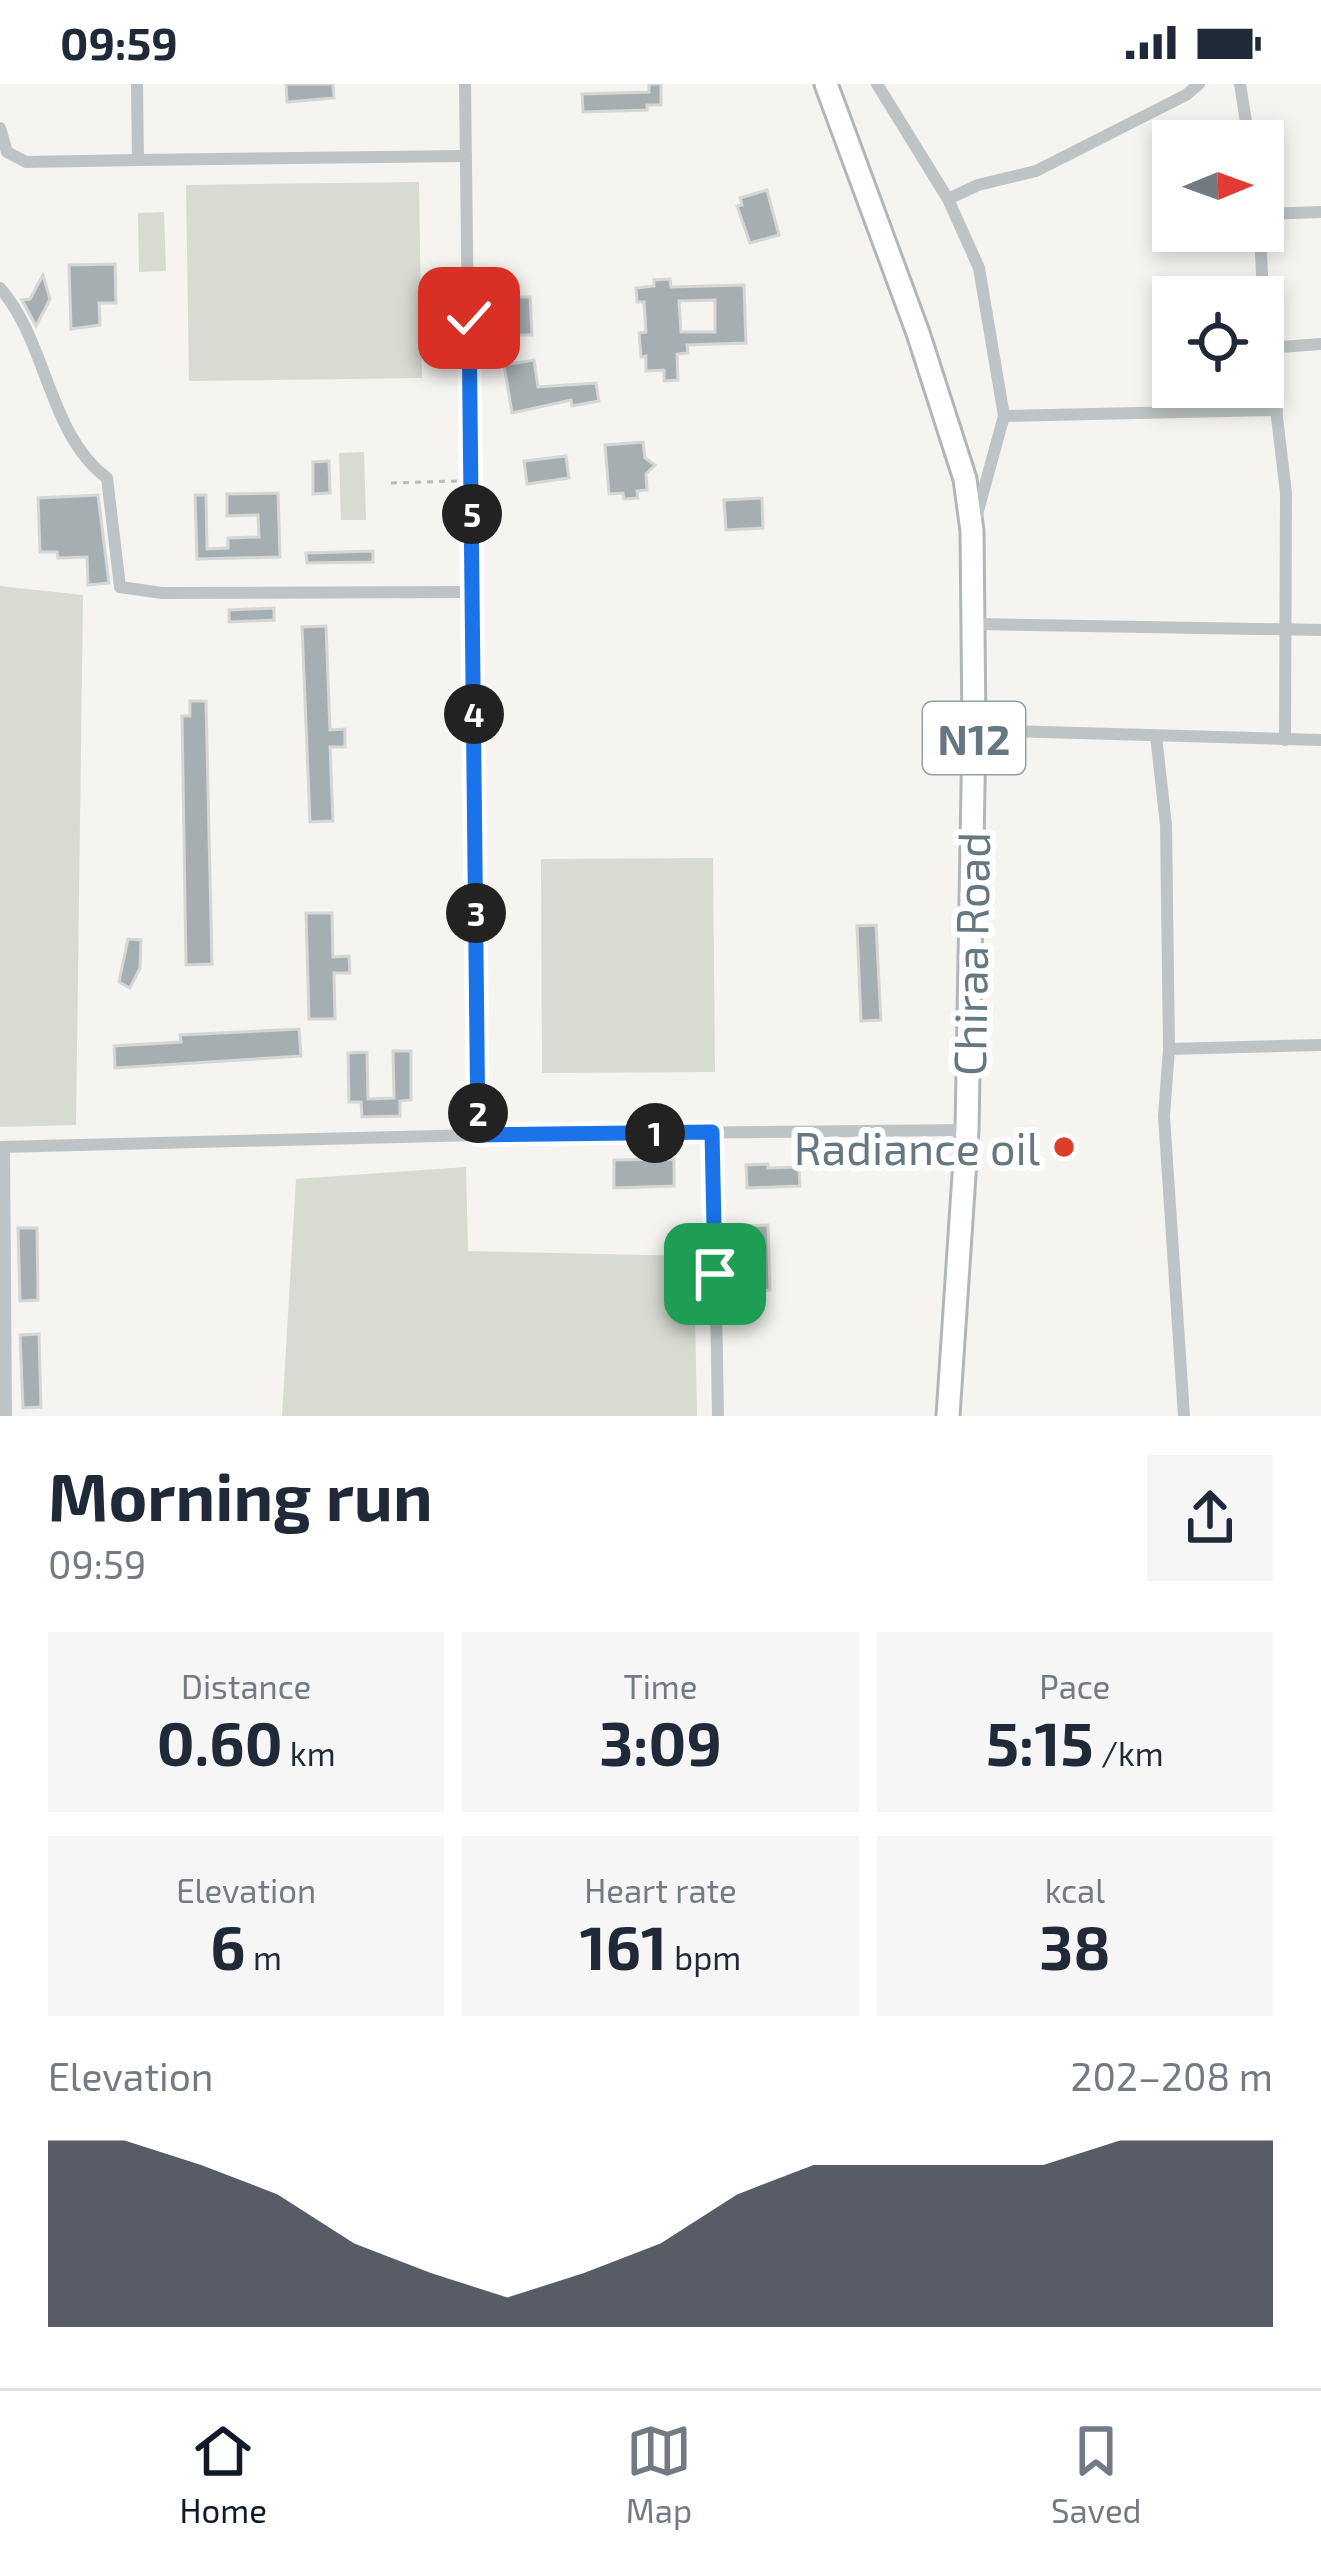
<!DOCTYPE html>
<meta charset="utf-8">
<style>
body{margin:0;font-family:"Exo 2",sans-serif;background:#f6f6f7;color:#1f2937;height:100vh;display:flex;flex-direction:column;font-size:45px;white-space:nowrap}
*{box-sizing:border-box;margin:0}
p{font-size:39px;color:#747a83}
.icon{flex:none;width:66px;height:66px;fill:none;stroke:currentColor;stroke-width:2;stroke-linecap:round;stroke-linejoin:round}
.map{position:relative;height:1332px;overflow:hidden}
.side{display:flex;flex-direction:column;background:#fff;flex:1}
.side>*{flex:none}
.needle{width:78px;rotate:89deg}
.fabs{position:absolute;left:1152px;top:36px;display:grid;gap:24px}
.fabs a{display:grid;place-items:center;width:132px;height:132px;border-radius:0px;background:#fff;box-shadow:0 6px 18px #0003;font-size:60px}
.pin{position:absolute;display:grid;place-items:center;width:102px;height:102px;color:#fff;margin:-51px;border-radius:24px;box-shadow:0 6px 18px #0006}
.km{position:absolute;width:60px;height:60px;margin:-30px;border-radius:50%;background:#222;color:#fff;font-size:33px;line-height:60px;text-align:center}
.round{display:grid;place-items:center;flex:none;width:126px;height:126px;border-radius:0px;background:#f6f6f7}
.overview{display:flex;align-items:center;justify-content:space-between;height:204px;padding:0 48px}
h1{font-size:66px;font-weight:700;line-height:90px}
.figures{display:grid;grid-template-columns:repeat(3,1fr);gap:18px;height:204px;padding:12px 48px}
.figures div{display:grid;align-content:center;border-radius:0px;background:#f6f6f7;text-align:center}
.figures b{font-size:60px;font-weight:700}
.figures small{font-size:33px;font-weight:400}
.figures p{font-size:33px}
.chart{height:336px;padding:24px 48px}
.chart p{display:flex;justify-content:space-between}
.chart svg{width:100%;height:216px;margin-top:12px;fill:#111827;opacity:.7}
.status{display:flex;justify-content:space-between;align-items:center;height:84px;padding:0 60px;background:#fff;direction:ltr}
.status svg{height:33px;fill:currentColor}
.dock{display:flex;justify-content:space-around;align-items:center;height:168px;border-top:3px solid #e0e1e3;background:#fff;font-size:33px;color:#747a83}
.dock a{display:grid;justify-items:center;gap:6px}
.dock .current{color:#111827}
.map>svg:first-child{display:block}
.green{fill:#d7dbd2}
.building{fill:#a5afb2;stroke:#d6d6d4;stroke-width:3;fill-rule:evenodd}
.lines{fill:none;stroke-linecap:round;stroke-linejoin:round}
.highway-casing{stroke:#b1b6b8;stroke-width:27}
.path{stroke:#b8bbbd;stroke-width:3;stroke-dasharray:6 6;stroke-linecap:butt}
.street{stroke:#bec3c5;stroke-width:12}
.highway{stroke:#fff;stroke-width:21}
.route-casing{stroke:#fff;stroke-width:24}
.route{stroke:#1a73e8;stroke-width:15}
.poi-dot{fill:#dc3e2a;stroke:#fff;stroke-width:4.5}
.labels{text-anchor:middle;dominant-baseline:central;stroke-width:12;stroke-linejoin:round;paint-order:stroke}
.shield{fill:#fff;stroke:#93a0a7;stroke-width:3}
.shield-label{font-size:42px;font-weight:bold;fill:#657881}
.street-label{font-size:45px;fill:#657881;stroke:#fff}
.poi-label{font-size:45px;fill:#657881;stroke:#fff;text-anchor:end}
</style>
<div class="status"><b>09:59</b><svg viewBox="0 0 49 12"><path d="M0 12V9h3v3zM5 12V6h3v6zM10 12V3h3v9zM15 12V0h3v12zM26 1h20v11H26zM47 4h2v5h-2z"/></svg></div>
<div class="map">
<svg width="1321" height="1332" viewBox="0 0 1321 1332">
<rect width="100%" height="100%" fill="#f5f4f1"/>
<g class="green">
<polygon points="419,98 422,294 189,297 186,101"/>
<polygon points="164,128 166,187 139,188 138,129"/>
<polygon points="364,368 366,436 341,436 339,369"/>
<polygon points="0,502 83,511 76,1041 0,1043"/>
<polygon points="713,774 715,988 542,989 541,775"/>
<polygon points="466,1083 468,1167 694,1172 697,1332 282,1332 296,1095"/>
</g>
<g class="building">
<polygon points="286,0 333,0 334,14 287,18"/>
<polygon points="649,0 661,0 661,21 647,21 647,26 583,28 582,10 649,8"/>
<polygon points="767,106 779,151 750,159 737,122 742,121 740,114"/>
<polygon points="115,180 116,219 99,219 100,241 71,245 69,181"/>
<polygon points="43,191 50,215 36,242 22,216 30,215"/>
<path d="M 670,195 L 671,203 L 744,201 L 746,259 L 687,261 L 688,269 L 677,270 L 678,296 L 664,297 L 664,286 L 646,287 L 646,272 L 641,273 L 639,249 L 646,248 L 644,218 L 637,218 L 636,204 L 654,202 L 654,196 ZM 715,216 L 715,248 L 681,248 L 679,217 Z"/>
<polygon points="512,213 530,213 532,251 513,251"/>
<polygon points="534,276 538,303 596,299 599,317 572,322 571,316 512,329 504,281"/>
<polygon points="643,358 645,374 655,381 646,390 647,406 637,407 638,414 624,415 623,409 609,410 605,361"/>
<polygon points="566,372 569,394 527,400 524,377"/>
<polygon points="329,377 330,409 313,410 313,378"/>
<polygon points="278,409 280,473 197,475 195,411 206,411 207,465 228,464 228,454 259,453 258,431 227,432 227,410"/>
<polygon points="98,411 109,499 88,501 87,473 58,474 57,468 40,468 38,414"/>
<polygon points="762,414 763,444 726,446 724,416"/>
<polygon points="373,467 373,478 307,479 306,469"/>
<polygon points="274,524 274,536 229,538 229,526"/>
<polygon points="326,542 330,646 345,645 345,663 330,663 333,737 310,738 302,543"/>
<polygon points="190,617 206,617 212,880 186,881 182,632 190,632"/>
<polygon points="306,829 332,829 333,873 349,872 350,889 334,889 335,935 309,935"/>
<polygon points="876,841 881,936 861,937 857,842"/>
<polygon points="128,855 141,856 140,884 130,904 119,898"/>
<polygon points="299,945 301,972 115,984 114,962 181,958 180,951"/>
<polygon points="393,967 411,967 411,1016 400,1017 400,1032 362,1033 361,1018 349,1018 348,969 367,968 368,1015 394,1014"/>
<polygon points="674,1075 674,1102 614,1104 614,1076"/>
<polygon points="768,1080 768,1084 799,1083 800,1102 747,1104 746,1081"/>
<polygon points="768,1141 770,1206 751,1207 750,1176 745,1176 744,1165 750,1164 749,1142"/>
<polygon points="18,1144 37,1144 38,1216 20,1217"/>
<polygon points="39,1250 41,1323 23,1324 20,1251"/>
</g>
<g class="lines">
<g class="highway-casing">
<polyline id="highway" points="826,0 918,249 965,395 972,447 974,646 967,1046 948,1332"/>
</g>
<polyline class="path" points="391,399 457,397"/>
<g class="street">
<polyline points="137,0 138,76 466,72"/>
<polyline points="465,0 478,1051"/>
<polyline points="877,0 948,115 979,184 1004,332 976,434"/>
<polyline points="1240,0 1249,57"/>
<polyline points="0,44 7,68 26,78 138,76"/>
<polyline points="948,115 978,101 1036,87 1186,11 1199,0"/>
<polyline points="1263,130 1321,128"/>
<polyline points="1260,147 1263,213"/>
<path d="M 0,204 C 48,259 48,350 107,394 L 120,503 L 162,509 L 473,508"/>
<polyline points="1263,216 1286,409 1285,656"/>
<polyline points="1268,264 1321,260"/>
<polyline points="1004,332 1277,326"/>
<polyline points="975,540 1321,546"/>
<polyline points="974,646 1321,656"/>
<polyline points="1156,652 1166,741 1169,965 1164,1032 1184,1332"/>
<polyline points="1169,965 1321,961"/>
<polyline points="713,1048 718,1332"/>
<polyline points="0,1063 478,1051 967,1046"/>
<polyline points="4,1063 6,1332"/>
</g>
<use href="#highway" class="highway"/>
</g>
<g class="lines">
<g class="route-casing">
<polyline id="route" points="469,234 478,1051 712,1048 715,1190"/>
</g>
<use href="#route" class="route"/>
</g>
<circle class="poi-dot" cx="1064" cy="1063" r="12"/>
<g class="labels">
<rect class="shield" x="923" y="618" width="102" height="72" rx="9"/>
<g class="shield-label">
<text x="974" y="654">N12</text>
</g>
<g class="street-label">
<text transform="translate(970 870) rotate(-89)">Chiraa Road</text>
</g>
<g class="poi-label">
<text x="1040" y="1063">Radiance oil</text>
</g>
</g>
</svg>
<div class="fabs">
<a><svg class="needle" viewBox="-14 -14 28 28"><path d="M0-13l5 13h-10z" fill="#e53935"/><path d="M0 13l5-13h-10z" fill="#747a83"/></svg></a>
<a><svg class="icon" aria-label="locate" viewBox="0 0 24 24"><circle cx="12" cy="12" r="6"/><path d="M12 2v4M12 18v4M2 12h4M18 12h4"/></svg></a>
</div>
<div class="pin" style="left:715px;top:1190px;background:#1e9e55"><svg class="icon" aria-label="arrive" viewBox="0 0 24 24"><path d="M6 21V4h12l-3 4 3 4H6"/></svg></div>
<div class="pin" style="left:469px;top:234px;background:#d93025"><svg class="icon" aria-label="check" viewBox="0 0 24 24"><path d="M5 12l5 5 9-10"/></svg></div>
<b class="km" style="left:655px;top:1049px">1</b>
<b class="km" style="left:478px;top:1029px">2</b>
<b class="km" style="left:476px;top:829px">3</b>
<b class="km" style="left:474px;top:630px">4</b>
<b class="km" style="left:472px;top:430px">5</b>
</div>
<section class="side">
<div class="overview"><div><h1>Morning run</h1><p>09:59</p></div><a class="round"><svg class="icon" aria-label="share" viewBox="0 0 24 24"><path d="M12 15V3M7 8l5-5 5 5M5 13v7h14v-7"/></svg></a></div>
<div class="figures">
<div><p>Distance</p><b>0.60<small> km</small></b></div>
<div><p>Time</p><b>3:09</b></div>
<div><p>Pace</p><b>5:15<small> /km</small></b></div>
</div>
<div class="figures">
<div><p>Elevation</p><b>6<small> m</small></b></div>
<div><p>Heart rate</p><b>161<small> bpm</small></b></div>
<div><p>kcal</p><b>38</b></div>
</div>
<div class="chart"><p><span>Elevation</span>202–208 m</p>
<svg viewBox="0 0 160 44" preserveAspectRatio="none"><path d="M0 44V6L10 6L20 11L30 17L40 27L50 33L60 38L70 33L80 27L90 17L100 11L110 11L120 11L130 11L140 6L150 6L160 6V44z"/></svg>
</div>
</section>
<nav class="dock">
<a class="current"><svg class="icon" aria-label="home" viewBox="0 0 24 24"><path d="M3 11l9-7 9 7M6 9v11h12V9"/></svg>Home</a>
<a><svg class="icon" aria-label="map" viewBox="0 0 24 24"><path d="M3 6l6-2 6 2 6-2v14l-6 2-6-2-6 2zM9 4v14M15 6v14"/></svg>Map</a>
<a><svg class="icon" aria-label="saved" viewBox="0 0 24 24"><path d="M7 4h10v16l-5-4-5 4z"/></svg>Saved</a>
</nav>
